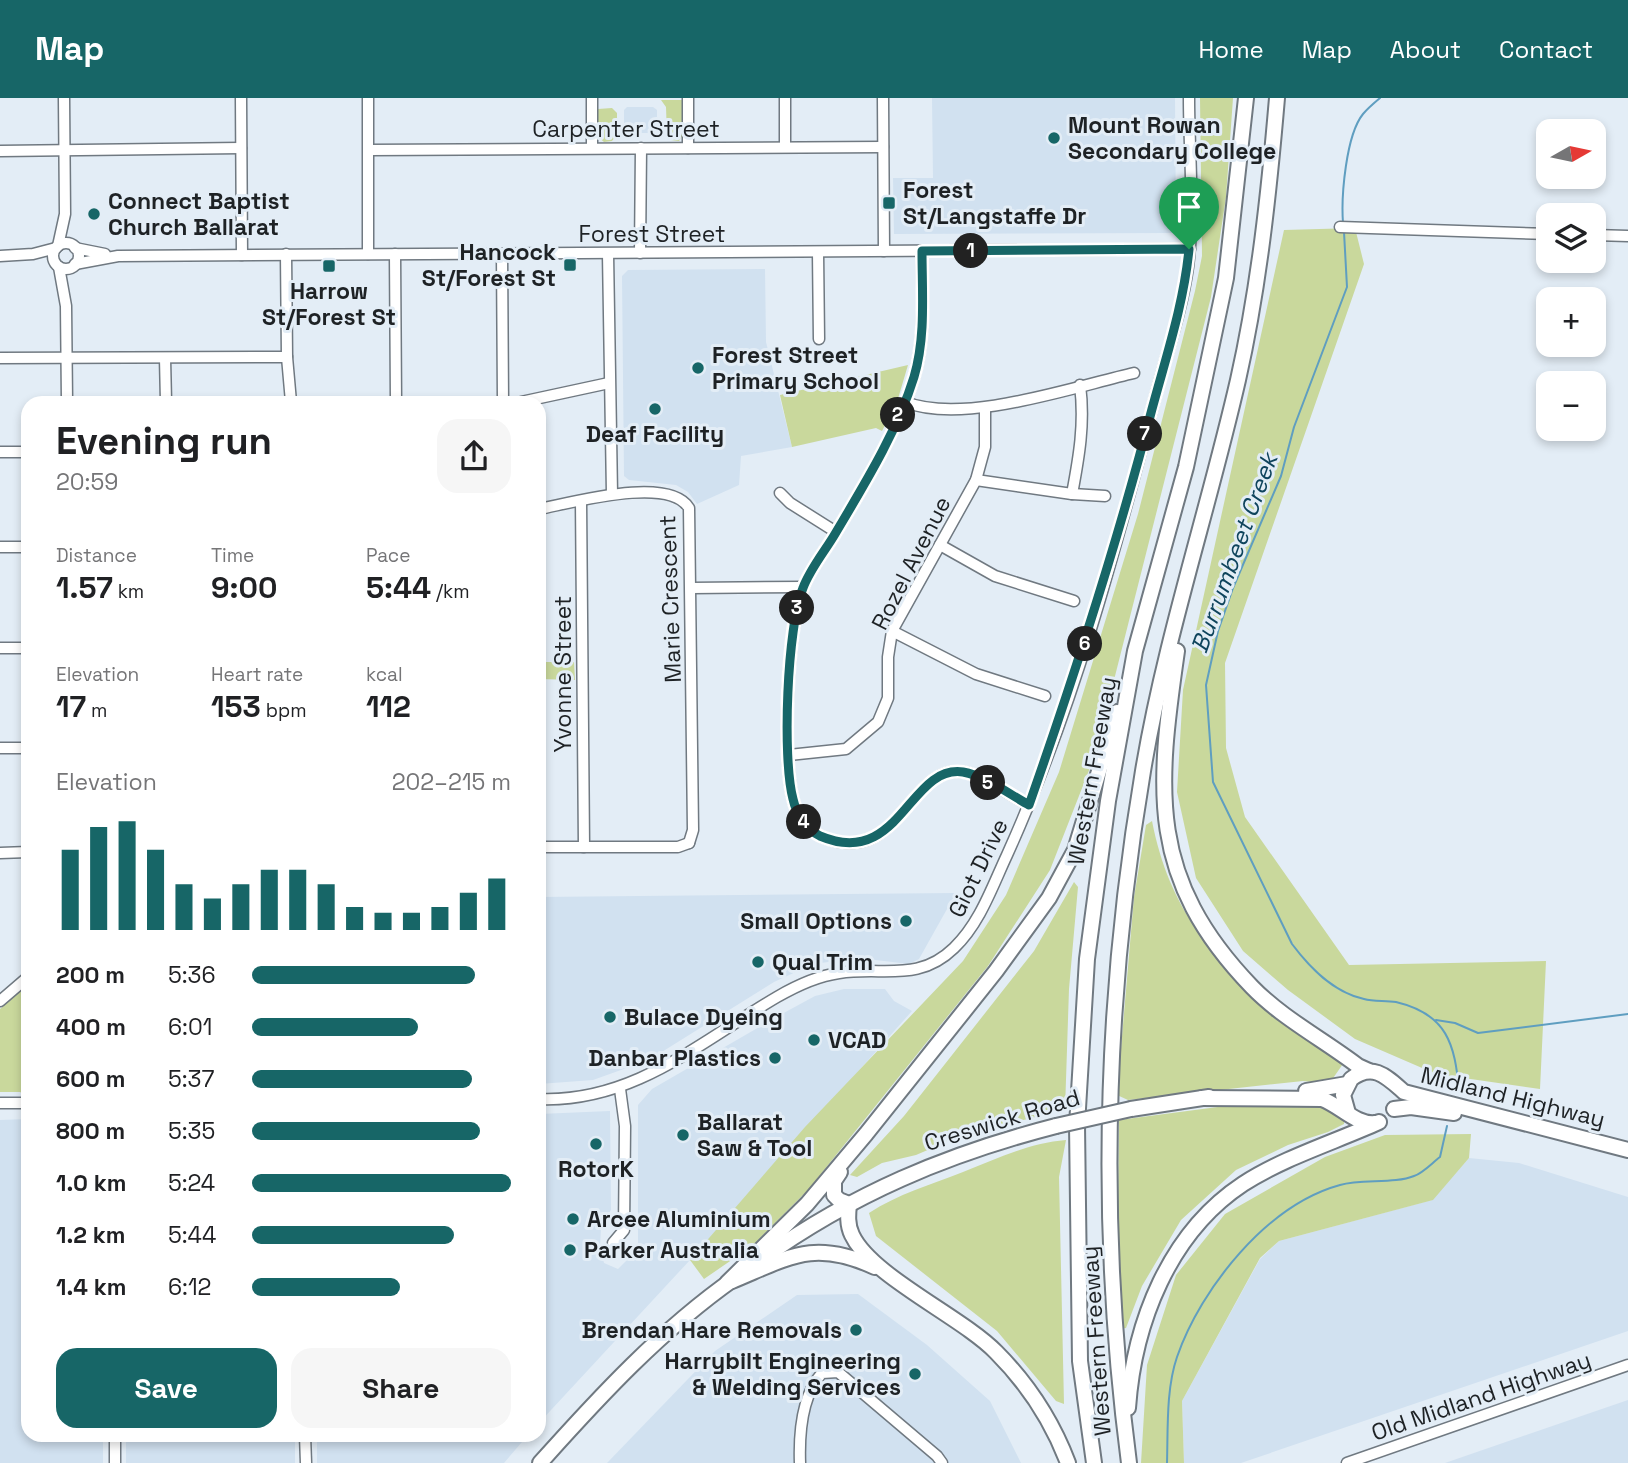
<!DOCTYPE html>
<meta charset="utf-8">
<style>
body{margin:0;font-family:"Space Grotesk",sans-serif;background:#f6f6f6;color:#202124;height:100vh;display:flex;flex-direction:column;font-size:26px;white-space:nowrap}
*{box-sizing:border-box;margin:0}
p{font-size:23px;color:#757577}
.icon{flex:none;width:38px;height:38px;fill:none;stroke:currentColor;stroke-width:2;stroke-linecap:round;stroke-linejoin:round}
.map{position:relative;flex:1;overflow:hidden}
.side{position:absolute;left:21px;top:298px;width:525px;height:1046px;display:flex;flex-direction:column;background:#fff;border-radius:21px;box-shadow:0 4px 10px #0003}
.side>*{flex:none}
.needle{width:46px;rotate:81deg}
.controls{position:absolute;left:1536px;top:21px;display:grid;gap:14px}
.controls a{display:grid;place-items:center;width:70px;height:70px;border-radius:14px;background:#fff;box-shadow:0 4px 10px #0003;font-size:35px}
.pin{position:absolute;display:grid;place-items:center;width:60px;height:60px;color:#fff;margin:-72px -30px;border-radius:50% 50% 50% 0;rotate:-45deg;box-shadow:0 0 7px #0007}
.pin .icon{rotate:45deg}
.km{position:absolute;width:35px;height:35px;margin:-18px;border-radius:50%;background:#222;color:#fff;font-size:19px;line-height:35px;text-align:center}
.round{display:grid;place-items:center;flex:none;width:74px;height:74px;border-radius:21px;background:#f6f6f6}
.headline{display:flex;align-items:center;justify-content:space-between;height:119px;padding:0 35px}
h1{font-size:38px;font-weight:700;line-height:52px}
.metrics{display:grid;grid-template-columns:repeat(3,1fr);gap:10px;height:119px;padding:7px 35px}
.metrics div{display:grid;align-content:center}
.metrics b{font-size:30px;font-weight:700}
.metrics small{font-size:19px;font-weight:400}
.metrics p{font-size:19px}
.chart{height:196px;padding:14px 35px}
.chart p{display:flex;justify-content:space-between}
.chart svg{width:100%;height:126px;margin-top:7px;stroke:#176667;stroke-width:6}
.button{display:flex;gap:14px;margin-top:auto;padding:14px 35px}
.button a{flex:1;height:80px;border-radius:21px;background:#176667;color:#fff;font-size:28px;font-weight:700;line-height:80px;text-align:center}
.button a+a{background:#f6f6f6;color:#202124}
ul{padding:0 35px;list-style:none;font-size:23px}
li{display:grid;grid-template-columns:112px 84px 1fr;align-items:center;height:52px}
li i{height:18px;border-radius:9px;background:#176667}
header{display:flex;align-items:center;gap:42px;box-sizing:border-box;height:98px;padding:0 35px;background:#176667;color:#fff}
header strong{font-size:33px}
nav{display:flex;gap:38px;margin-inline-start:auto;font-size:24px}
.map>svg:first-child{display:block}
.built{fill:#d1e1f0}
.green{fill:#c9d89c}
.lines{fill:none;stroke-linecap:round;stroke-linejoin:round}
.stream{stroke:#5f9ec0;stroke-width:2}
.minor-casing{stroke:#707981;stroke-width:13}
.highway-casing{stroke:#707981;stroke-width:18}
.minor{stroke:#fff;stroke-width:10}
.highway{stroke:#fff;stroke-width:14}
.highway-bridge-casing{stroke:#707981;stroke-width:18;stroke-linecap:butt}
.highway-bridge{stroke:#fff;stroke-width:14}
.route-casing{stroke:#fff;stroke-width:14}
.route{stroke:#176667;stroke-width:9}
.poi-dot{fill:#176667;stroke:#e3edf6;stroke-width:2.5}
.labels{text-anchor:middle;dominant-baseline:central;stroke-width:6;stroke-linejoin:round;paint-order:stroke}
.poi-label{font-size:23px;font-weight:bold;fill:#1e2225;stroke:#e3edf6;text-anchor:start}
.street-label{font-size:23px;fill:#1e2225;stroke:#e3edf6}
.water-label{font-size:24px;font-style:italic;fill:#0f445c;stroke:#e3edf6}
</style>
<header>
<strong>Map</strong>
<nav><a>Home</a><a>Map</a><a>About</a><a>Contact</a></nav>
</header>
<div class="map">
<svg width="1628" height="1365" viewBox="0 0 1628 1365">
<rect width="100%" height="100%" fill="#e3edf6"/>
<g class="built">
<polygon points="932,0 1175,0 1176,135 894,136 893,80 933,80"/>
<polygon points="627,9 653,9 657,12 657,35 624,35 624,12"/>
<polygon points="765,171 766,244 792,349 741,358 739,387 697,406 688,394 676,387 629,382 624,378 622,178 628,172"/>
<polygon points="956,795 919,861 909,866 859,860 813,866 774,884 649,962 593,982 539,986 539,799"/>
<polygon points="844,891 885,891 894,903 912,913 690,1162 539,1325 539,1016 610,1013 611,1112 601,1129 600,1149 604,1165 618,1171 638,1151 638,1007 652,991 780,917 815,898"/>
<polygon points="28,1021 28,1337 103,1337 103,1365 0,1365 0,1022"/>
<polygon points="1469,1060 1519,1065 1628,1099 1628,1233 1241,1365 1184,1365 1182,1303 1260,1161 1279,1143 1432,1102"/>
<polygon points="858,1196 927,1247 990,1303 1021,1365 607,1365 715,1253 797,1197"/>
<polygon points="1628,1302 1628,1365 1445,1365"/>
<rect x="126" y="1337" width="169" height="28"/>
<polygon points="317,1337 528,1337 504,1365 317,1365"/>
</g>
<g class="green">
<polygon points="1200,0 1233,0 1226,99 1211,199 1095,657 1050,772 988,868 808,1092 752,1148 704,1181 690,1162 805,1029 963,863 1006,797 1059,674 1138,416 1195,193 1202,158"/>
<polygon points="661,2 684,2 684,36 679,43 671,42 667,38 666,9"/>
<polygon points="612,10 617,15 617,36 612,43 604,44 597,38 598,11"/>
<polygon points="1355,130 1364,166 1225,565 1226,650 1245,719 1349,867 1546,863 1540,991 1436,976 1355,941 1288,892 1243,853 1196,780 1177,694 1183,592 1284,132"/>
<polygon points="908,267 897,304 882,333 876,330 792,349 780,297"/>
<polygon points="539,564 574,564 575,582 539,581"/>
<path d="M 1152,723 C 1176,846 1251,894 1345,963 L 1329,986 L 1303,983 L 1128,1002 L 1117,997 L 1134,799 L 1146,727 Z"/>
<polygon points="1074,784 1078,789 1069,891 1065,1012 965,1036 916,1057 882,1065 857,1079 850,1077 904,1018 1034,853"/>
<polygon points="28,887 28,998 20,994 0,994 0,911"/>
<polygon points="1248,1005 1326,1008 1344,1017 1344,1026 1328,1034 1288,1047 1236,1072 1181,1122 1142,1188 1126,1230 1120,1231 1117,1186 1119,1022"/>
<polygon points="1471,1036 1469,1060 1433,1102 1279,1143 1260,1160 1182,1303 1184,1365 1141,1365 1147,1267 1176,1177 1225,1116 1325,1059 1385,1037"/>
<path d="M 1066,1042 L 1059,1079 L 1064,1306 L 1056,1303 L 997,1233 L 876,1138 L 869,1115 C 898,1096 930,1087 963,1074 C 996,1061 1029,1045 1066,1042 Z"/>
</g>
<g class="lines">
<g class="stream">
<path d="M 1343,125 C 1341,98 1346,37 1363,16 C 1368,10 1374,5 1380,0"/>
<path d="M 1344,134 L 1347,189 L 1294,329 L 1281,378 L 1233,490 L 1218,533 L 1206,587 L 1213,684 L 1292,846 C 1310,870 1333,894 1364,901 C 1374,904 1386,902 1396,904 C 1447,916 1455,946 1459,993"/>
<polyline points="1436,922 1455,925 1478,935 1628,916"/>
<path d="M 1167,1365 C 1168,1331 1166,1291 1177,1259 C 1201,1190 1267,1107 1340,1087 C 1362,1081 1395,1086 1414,1078 C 1423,1075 1432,1065 1440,1059 L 1447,1028"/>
</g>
<g class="minor-casing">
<g id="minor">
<polyline points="241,0 242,157"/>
<polyline points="368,0 368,156"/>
<polyline points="592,0 592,50"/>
<polyline points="688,0 688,50"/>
<polyline points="785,0 785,49"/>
<polyline points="883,0 884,153"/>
<polyline points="369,52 883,49"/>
<polyline points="0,53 241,50"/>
<polyline points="1340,129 1549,136"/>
<polyline points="1594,137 1628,138"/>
<circle cx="66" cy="158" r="13"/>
<polyline points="58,148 65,116 64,0"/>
<polyline points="75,150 105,156"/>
<path d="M 922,153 C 922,194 926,239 914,279 C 897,334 864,387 835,436 C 825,453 810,471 803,490 C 787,529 782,660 793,701 C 796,715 806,731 820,738 C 900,773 909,665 963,674 C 985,678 1009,697 1029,707"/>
<polyline points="818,154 819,241"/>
<polyline points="640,155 641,50"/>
<polyline points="286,156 287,259 291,304"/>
<polyline points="395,156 396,304"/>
<polyline points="502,156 503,304"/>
<polyline points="608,156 612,396"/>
<polyline points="0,158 33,156 56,150"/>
<polyline points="75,166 118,158 1190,151"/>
<polyline points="59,169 66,208 67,304"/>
<polyline points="0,260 287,259"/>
<polyline points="165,260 166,304"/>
<polyline points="521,304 609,285"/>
<path d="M 905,304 C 964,327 1073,289 1134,275"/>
<polyline points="0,354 28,354"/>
<path d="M 976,382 L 1072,396 C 1079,359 1085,325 1080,287"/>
<polyline points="780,395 790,405 836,434"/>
<polyline points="1072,396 1105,398"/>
<polyline points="581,403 584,749"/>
<path d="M 539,411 C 571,405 669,377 689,410 L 693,732 L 689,745"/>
<polyline points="940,447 995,478 1074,503"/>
<polyline points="0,449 28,449"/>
<polyline points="692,490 803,489"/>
<polyline points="892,533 976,576 1045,598"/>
<polyline points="0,550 28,550"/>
<polyline points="0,650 28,650"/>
<polyline points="789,657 846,651 878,624 888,600 888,559 892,533 976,382 985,349 985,310"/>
<polyline points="539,749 678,749 689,745"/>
<polyline points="0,755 28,754"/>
<polyline points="0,903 28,879"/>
<path d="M 539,1001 C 633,1005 700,944 777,899 C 796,888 817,878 839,875 C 883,868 918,885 954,850 C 980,825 992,789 1007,757 C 1073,611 1115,454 1155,300 C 1166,257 1182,213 1188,169 C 1195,114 1189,55 1189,0"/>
<polyline points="0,1005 28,1005"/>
<polyline points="613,1145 624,1132 625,1028 620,991"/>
<polyline points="115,1337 115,1365"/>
<polyline points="305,1337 306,1365"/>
<path d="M 800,1365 C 799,1336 802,1297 822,1275 L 838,1274 L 937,1358 L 942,1365"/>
<polyline points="1347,1365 1628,1267"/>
</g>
</g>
<g class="highway-casing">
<g id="highway">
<path d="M 1177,553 C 1157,692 1147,780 1252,889 C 1282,920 1324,942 1358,968 L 1369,973"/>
<polyline points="1306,993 1347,986"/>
<path d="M 1202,1000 L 1322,1001 C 1341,1008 1356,1027 1375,1025"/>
<polyline points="1131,1011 1209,999"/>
<polyline points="1394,1011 1411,1009 1454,1015"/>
<path d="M 1348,1015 L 1343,997 L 1351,981 C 1373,964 1387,979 1404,994 L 1628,1052"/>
<polyline points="840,1074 834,1083 834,1097 839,1102 849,1106"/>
<path d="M 849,1106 C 848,1116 847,1127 852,1137 C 871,1178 962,1219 996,1254 C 1028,1286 1052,1323 1068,1365"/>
<path d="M 760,1162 C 852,1096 947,1056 1056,1028"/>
<path d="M 732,1183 C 790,1159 813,1141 875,1169"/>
<polyline points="727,1185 807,1106 866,1036 996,873 1049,800 1075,752 1117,614"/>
<path d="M 1128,1310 C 1134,1225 1169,1135 1243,1086 C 1285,1059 1335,1044 1379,1024"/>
<path d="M 540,1365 C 600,1298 661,1232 735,1180"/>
<polyline points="1094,1365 1080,1263 1077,1027 1087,861 1108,703 1135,553 1186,369 1226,180 1246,0"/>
<path d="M 1129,1365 C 1099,1136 1104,902 1143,673 C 1165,541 1208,413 1238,282 C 1259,189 1269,94 1277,0"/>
</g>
</g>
<use href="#minor" class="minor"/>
<use href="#highway" class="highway"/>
<g class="highway-bridge-casing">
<polyline id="highway-bridge" points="1056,1028 1131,1011"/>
</g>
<use href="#highway-bridge" class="highway-bridge"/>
</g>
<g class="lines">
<g class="route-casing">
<path id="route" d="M 1189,151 C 1184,205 1166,259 1152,311 C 1117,446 1075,576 1029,707 C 1009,696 985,678 963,674 C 909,666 900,772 820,738 C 806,731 796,715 793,701 C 782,660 787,529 803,490 C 810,471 825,453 835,436 C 864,387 897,334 914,279 C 926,239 922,194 922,153 Z"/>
</g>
<use href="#route" class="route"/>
</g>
<g class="poi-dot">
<circle cx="1054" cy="40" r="7"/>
<rect x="882" y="98" width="14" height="14" rx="3.5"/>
<circle cx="94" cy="116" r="7"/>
<rect x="563" y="160" width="14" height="14" rx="3.5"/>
<rect x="322" y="161" width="14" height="14" rx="3.5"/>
<circle cx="698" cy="270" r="7"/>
<circle cx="655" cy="311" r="7"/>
<circle cx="906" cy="823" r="7"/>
<circle cx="758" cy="864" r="7"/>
<circle cx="610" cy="919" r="7"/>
<circle cx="814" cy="942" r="7"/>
<circle cx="775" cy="960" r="7"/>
<circle cx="683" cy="1037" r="7"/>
<circle cx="596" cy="1046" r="7"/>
<circle cx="573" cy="1121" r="7"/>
<circle cx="570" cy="1152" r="7"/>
<circle cx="856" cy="1232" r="7"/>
<circle cx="915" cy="1276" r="7"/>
</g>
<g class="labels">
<g class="poi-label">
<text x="1068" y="27">Mount Rowan<tspan x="1068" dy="26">Secondary College</tspan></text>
<text x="903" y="92">Forest<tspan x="903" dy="26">St/Langstaffe Dr</tspan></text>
<text x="108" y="103">Connect Baptist<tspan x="108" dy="26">Church Ballarat</tspan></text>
<text x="556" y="154" text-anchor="end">Hancock<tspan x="556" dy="26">St/Forest St</tspan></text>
<text x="329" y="193" text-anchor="middle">Harrow<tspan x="329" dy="26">St/Forest St</tspan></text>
<text x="712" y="257">Forest Street<tspan x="712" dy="26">Primary School</tspan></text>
<text x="655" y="336" text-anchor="middle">Deaf Facility</text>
<text x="892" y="823" text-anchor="end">Small Options</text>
<text x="772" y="864">Qual Trim</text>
<text x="624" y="919">Bulace Dyeing</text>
<text x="828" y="942">VCAD</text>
<text x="761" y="960" text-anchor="end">Danbar Plastics</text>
<text x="697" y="1024">Ballarat<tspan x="697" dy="26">Saw &amp; Tool</tspan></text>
<text x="596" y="1071" text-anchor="middle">RotorK</text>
<text x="587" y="1121">Arcee Aluminium</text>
<text x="584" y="1152">Parker Australia</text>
<text x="842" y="1232" text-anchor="end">Brendan Hare Removals</text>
<text x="901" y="1263" text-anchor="end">Harrybilt Engineering<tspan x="901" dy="26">&amp; Welding Services</tspan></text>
</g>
<g class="street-label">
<text x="626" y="31">Carpenter Street</text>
<text x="652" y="136">Forest Street</text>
<text transform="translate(911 465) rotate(-63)">Rozel Avenue</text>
<text transform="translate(670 501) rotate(-92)">Marie Crescent</text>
<text transform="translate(563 576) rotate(-90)">Yvonne Street</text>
<text transform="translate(1092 673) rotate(-80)">Western Freeway</text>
<text transform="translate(978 770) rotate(-64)">Giot Drive</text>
<text transform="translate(1513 999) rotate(14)">Midland Highway</text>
<text transform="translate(1002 1022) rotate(-17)">Creswick Road</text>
<text transform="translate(1096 1243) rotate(-94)">Western Freeway</text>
<text transform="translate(1481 1298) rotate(-19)">Old Midland Highway</text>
</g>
<g class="water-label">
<text transform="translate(1234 455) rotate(-70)">Burrumbeet Creek</text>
</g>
</g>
</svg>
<div class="controls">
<a><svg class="needle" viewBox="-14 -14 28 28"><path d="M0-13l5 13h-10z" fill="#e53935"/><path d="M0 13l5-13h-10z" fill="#757577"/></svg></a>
<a><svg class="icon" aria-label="layers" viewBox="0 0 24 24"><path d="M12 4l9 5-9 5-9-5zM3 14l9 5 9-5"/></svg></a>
<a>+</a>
<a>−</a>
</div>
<div class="pin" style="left:1189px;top:151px;background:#1e9e55"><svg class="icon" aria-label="arrive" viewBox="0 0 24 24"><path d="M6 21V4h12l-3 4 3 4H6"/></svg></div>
<b class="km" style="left:971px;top:153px">1</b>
<b class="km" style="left:898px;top:317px">2</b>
<b class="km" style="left:797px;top:510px">3</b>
<b class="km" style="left:804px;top:724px">4</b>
<b class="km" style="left:988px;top:685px">5</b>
<b class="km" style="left:1085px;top:546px">6</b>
<b class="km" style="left:1145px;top:336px">7</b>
<section class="side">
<div class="headline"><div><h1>Evening run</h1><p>20:59</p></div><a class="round"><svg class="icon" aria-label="share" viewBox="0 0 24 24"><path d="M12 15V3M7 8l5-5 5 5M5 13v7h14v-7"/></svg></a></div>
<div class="metrics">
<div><p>Distance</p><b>1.57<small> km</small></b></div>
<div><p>Time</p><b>9:00</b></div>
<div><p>Pace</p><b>5:44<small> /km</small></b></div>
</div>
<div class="metrics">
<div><p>Elevation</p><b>17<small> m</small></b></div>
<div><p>Heart rate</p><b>153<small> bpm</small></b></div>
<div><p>kcal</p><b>112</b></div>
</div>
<div class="chart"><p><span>Elevation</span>202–215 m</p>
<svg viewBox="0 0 160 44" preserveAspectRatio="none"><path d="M5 44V16M15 44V8M25 44V6M35 44V16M45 44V28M55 44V33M65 44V28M75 44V23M85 44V23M95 44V28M105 44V36M115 44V38M125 44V38M135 44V36M145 44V31M155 44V26"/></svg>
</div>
<ul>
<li><b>200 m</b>5:36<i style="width:86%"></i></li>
<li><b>400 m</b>6:01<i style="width:64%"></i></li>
<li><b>600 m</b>5:37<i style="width:85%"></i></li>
<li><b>800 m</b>5:35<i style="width:88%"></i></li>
<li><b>1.0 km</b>5:24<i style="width:100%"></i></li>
<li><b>1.2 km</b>5:44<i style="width:78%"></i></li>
<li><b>1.4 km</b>6:12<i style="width:57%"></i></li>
</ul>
<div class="button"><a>Save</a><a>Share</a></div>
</section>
</div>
